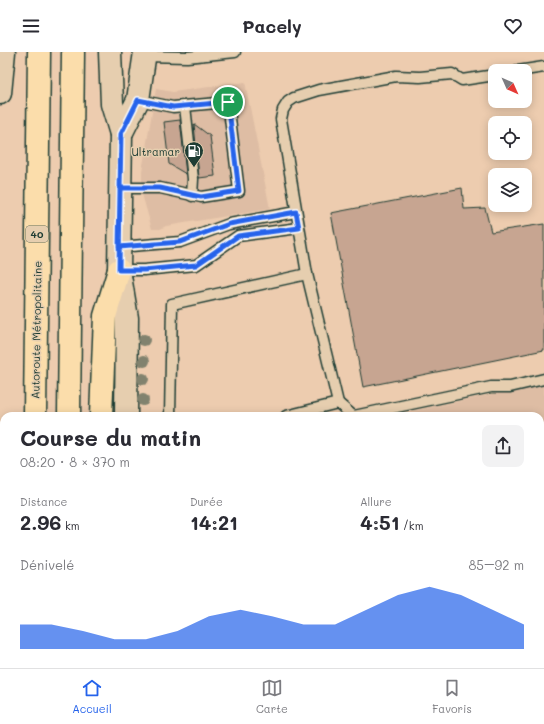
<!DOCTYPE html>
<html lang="fr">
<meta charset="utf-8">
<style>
body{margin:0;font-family:Mali,sans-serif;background:#f2f2f3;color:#2b2b33;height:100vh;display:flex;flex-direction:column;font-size:15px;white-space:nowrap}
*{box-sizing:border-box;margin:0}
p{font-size:13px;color:#7c7c81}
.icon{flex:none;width:22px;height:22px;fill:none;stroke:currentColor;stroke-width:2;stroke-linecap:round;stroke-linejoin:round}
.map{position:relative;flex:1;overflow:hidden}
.drawer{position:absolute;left:0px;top:360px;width:544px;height:256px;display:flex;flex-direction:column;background:#fff;border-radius:12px 12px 0 0;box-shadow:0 2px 10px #0003}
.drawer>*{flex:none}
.needle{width:26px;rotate:135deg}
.buttons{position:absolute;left:488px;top:12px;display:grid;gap:8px}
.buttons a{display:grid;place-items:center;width:44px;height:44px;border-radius:8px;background:#fff;box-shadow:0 2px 10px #0003;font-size:20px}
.pin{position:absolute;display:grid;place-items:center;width:34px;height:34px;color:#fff;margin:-17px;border:2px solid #fff;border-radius:50%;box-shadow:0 1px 4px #0007}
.round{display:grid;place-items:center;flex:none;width:42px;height:42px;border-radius:8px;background:#f2f2f3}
.overview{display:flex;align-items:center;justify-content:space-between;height:68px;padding:0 20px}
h1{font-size:22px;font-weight:800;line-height:30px}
.stats{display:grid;grid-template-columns:repeat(3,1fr);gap:6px;height:68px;padding:4px 20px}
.stats div{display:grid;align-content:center}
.stats b{font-size:20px;font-weight:800}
.stats small{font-size:11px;font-weight:400}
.stats p{font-size:11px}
.chart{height:112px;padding:8px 20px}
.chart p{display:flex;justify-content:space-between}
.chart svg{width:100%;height:72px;margin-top:4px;fill:#2563eb;opacity:.7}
header{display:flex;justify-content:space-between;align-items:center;height:52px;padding:0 20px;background:#fff;font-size:18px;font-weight:800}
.menu{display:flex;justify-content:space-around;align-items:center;height:56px;border-top:1px solid #e1e1e2;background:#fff;font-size:11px;color:#7c7c81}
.menu a{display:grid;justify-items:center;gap:2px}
.menu .current{color:#2563eb}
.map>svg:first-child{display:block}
.built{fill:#debda4}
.building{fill:#c7a591;stroke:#1f3d34}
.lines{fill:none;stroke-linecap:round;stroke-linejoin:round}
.lane-casing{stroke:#1f3d34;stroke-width:13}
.secondary-casing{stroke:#1f3d34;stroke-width:25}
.highway-casing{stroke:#1f3d34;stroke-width:25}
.lane{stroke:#e6ceaf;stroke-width:10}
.secondary{stroke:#e6ceaf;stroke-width:22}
.highway{stroke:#fbddab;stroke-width:22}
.tree{fill:#81826e}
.route-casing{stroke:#fff;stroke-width:8}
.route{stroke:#2563eb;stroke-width:5}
.labels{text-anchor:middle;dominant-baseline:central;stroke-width:3;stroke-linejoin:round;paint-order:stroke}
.shield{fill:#e6ceaf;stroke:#5b6859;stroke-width:1}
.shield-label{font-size:10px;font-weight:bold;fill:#1f3d34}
.poi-label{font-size:11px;fill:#1f3d34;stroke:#e6ceaf;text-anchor:end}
.street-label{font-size:11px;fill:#1f3d34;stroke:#e6ceaf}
</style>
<header><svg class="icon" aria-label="menu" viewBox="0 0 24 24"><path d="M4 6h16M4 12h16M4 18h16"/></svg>Pacely<svg class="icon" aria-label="heart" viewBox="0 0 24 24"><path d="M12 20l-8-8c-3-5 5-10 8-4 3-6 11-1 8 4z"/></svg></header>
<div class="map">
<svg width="544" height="616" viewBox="0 0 544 616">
<rect width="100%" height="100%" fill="#edccaf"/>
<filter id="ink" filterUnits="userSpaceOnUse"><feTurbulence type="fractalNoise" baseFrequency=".025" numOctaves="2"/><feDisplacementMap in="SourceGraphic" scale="8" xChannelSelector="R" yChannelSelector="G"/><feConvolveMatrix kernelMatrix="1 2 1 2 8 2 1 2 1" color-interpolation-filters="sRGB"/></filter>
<g filter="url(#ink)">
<g class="built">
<polygon points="245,30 270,157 166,174 160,177 152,177 142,142 142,119 156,37 173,40"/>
<polygon points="544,331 544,616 153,616 153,612 540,612 540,364 390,364"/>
</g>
<g class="building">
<polygon points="180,68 186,122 169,112 164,70"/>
<polygon points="194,72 210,84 215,124 199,126"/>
<polygon points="462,136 464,157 485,156 491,180 544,172 544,298 363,335 331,161"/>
</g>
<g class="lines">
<g class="lane-casing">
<g id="lane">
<polyline points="144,4 187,5 235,0"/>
<polyline points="518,19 544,15"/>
<polyline points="185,54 193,127 192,144"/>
<polyline points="120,136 160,136 201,145 239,139 228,50 173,55 138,48"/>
<polyline points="119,195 180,190 229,172 296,160"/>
<polyline points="119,218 144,218 196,213 238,184 299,176"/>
<polyline points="338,351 353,364"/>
<polyline points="170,364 172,252 307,222"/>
<polyline points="286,364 338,351 307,222 281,67 283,58 288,50 294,46 319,38 396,24 420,25 452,22 462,28 495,23"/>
<polyline points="354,364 491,335 510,335 544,327"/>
<polyline points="540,537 544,553"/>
<polyline points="156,612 157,616"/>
<polyline points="382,616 387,612"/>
</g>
</g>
<g class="secondary-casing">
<g id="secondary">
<polyline points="110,0 112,52 121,82 119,218 127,266 126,364"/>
<polyline points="0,41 4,0"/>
<polyline points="121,82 138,48 145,0"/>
<polyline points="122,616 122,612"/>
</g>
</g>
<g class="highway-casing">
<g id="highway">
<polyline points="35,364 39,0"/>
<polyline points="69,364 73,0"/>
<polyline points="101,364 105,264 119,218"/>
<polyline points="0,437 4,455"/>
<polyline points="26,612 27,616"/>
<polyline points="66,616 66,612"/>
<polyline points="95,616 95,612"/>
</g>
</g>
<use href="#lane" class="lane"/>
<use href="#secondary" class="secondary"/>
<use href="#highway" class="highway"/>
</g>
<g class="tree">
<circle cx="144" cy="288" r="6"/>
<circle cx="144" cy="309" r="6"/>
<circle cx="143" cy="327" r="6"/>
<circle cx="143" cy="348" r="6"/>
</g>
</g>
<g class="lines" filter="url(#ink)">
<g class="route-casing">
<polyline id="route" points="228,50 173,55 138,48 121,82 119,195 180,190 229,172 296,160 299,176 238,184 196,213 144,218 119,218 120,136 160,136 201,145 239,139 228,50"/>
</g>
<use href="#route" class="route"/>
</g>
<defs>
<g id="fuel-pin" transform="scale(1)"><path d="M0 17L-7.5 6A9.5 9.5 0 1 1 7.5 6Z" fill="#1f3d34" stroke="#e6ceaf"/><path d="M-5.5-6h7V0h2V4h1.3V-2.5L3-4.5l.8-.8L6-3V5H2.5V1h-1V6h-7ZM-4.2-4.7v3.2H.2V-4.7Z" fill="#fff"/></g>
</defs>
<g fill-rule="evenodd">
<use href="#fuel-pin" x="194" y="99"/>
</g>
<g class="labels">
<rect class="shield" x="26" y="174" width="22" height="16" rx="3"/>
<g class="shield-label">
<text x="37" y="182">40</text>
</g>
<g class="poi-label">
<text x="180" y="99">Ultramar</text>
</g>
<g class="street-label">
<text transform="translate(36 278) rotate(-89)">Autoroute Métropolitaine</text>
</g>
</g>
</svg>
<div class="buttons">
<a><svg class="needle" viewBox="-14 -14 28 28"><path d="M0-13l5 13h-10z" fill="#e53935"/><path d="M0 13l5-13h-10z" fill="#7c7c81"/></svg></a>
<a><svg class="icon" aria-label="locate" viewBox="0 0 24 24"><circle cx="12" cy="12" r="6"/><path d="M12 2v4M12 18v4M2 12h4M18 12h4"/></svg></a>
<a><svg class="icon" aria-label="layers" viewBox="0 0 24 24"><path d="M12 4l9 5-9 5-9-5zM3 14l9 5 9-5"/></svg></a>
</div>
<div class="pin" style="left:228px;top:50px;background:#1e9e55"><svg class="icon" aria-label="arrive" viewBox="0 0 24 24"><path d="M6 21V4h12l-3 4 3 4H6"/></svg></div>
<section class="drawer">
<div class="overview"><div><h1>Course du matin</h1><p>08:20 · 8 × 370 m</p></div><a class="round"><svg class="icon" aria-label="share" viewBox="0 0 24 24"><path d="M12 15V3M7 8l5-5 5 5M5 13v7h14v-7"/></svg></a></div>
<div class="stats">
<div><p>Distance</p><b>2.96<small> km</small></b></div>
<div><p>Durée</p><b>14:21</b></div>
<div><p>Allure</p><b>4:51<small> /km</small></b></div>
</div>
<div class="chart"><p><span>Dénivelé</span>85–92 m</p>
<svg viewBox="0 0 160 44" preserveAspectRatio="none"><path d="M0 44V29L10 29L20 33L30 38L40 38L50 33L60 24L70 20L80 24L90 29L100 29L110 20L120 11L130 6L140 11L150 20L160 29V44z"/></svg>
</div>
</section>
</div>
<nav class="menu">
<a class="current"><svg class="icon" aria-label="home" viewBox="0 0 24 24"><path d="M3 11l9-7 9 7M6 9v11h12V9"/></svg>Accueil</a>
<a><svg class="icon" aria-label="map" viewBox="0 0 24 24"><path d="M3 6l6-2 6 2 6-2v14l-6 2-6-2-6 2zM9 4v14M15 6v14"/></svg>Carte</a>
<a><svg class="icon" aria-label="saved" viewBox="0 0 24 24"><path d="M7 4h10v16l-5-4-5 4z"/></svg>Favoris</a>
</nav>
